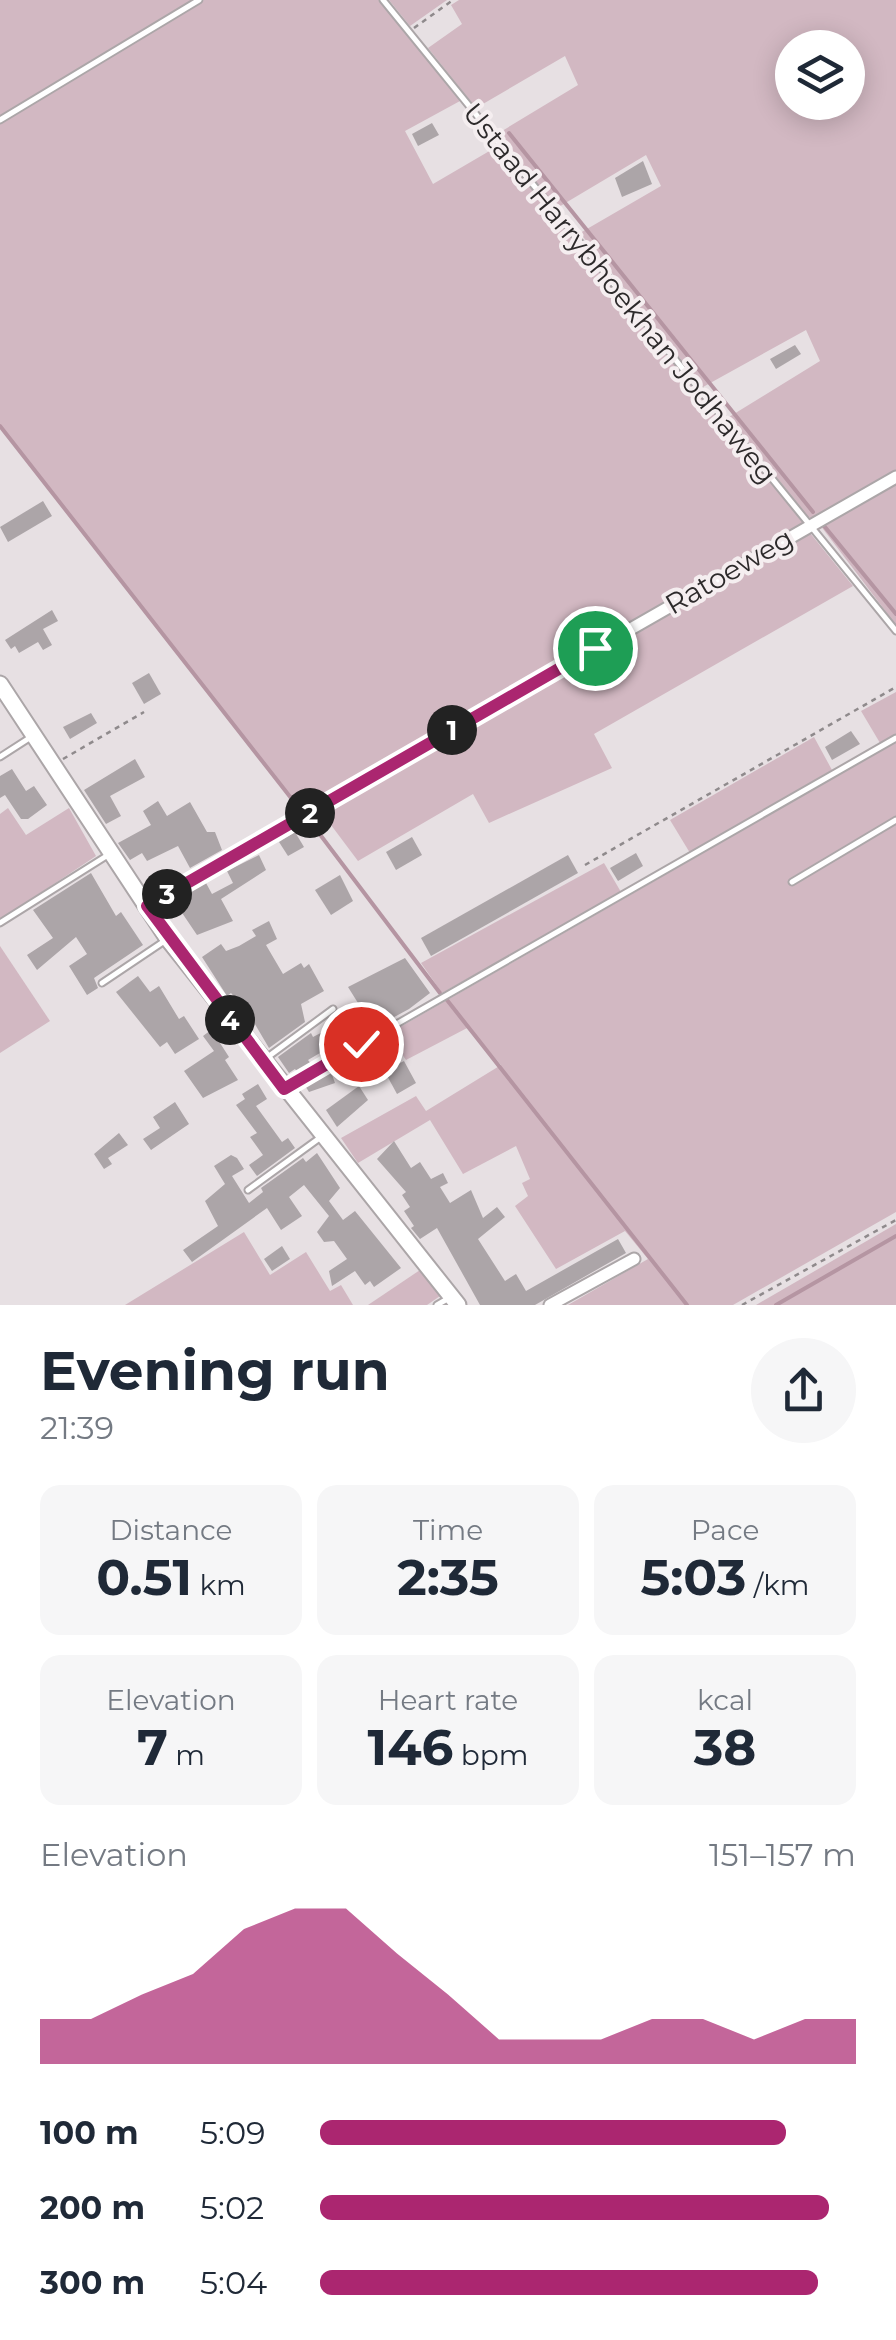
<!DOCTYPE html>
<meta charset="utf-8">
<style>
body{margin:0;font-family:Montserrat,sans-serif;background:#f6f6f7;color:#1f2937;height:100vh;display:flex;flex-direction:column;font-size:38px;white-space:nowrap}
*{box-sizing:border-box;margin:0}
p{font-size:32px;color:#747a83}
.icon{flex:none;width:55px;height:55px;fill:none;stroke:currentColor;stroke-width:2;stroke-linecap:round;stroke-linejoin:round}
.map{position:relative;height:1305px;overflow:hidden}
.drawer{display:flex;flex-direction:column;background:#fff;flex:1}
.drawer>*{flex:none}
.tools{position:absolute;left:775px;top:30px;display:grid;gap:20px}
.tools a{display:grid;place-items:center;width:90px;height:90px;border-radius:50%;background:#fff;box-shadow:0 5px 25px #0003;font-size:50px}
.pin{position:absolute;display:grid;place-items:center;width:85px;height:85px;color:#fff;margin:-42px;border:5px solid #fff;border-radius:50%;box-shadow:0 2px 10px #0007}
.km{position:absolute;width:50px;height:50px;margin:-25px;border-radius:50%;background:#222;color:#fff;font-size:28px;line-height:50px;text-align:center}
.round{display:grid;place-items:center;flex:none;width:105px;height:105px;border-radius:52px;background:#f6f6f7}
.summary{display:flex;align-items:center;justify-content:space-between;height:170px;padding:0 40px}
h1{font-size:55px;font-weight:700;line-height:75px}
.stats{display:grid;grid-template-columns:repeat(3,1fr);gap:15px;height:170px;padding:10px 40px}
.stats div{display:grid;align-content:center;border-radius:20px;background:#f6f6f7;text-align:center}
.stats b{font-size:50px;font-weight:700}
.stats small{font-size:28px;font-weight:400}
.stats p{font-size:28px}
.chart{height:280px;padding:20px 40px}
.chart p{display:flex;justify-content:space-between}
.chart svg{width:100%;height:180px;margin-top:10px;fill:#ab2670;opacity:.7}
ul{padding:0 40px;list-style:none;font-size:32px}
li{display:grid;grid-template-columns:160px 120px 1fr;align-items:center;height:75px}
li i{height:25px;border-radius:12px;background:#ab2670}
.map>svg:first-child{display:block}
.green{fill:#d2b8c2;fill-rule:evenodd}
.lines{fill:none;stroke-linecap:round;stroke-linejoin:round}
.stream{stroke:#b595a2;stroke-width:4}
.building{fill:#aca5a8}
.lane-casing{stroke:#aca6a8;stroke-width:9}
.street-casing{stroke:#aca6a8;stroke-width:15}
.secondary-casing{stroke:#aca6a8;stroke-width:19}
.path{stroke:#8f8a8c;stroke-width:2.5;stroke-dasharray:5 5;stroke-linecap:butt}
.lane{stroke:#fff;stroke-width:5}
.street{stroke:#fff;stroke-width:11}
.secondary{stroke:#fff;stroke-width:15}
.route-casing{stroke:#fff;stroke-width:20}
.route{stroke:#ab2670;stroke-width:12}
.labels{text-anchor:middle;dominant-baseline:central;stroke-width:8;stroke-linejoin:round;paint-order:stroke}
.street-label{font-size:28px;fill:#2d2a2b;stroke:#f5eef0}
</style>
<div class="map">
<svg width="896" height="1305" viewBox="0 0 896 1305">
<rect width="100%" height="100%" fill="#e7e0e3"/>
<g class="green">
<polygon points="0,0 194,0 0,117"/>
<polygon points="204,0 379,0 460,101 405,131 433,184 498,146 804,524 302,812 0,426 0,123"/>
<polygon points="389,0 447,0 410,26"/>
<path d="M 459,0 L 896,0 L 896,473 L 815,519 L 808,517 L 729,417 L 820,361 L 806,330 L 703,387 L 580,233 L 661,186 L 646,155 L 557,208 L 497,134 L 578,85 L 565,56 L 476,108 L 428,48 L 462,24 L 451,5 ZM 792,48 L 848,48 L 848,102 L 792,102 Z"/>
<polygon points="896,480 896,625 820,525"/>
<polygon points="810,533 853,586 594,734 612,768 489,823 473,794 358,861 325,817 324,808"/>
<polygon points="896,692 896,734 880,743 861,711"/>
<polygon points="814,737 832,770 690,853 670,820"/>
<polygon points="896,742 896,1212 733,1305 568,1305 648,1259 625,1231 556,1269 515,1206 528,1196 522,1183 530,1179 516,1146 463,1174 430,1120 358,1163 341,1138 416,1096 426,1111 501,1065 469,1027 406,1060 388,1034"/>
<polygon points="8,808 26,835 69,808 96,856 0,920 0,814"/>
<polygon points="604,863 621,892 442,993 421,963"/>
<polygon points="0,946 50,1021 0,1053"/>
<polygon points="896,1224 896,1305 756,1305"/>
<polygon points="244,1232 270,1275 306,1252 330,1291 341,1285 353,1305 125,1305"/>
<polygon points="423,1268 443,1294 427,1305 368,1305"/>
</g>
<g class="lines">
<g class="stream">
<polyline points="509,133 813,512"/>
<polyline points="0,426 302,812"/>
<polyline points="825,527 896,614"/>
<polyline points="309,820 440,993"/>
<polyline points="447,1000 687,1305"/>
<polyline points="776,1305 896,1236"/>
</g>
</g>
<g class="building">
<polygon points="432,123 439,135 418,146 412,134"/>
<polygon points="643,161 652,184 622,197 615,178"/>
<polygon points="795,345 801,354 776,369 770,359"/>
<polygon points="43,501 52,516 8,542 0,527"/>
<polygon points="52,610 58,621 43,629 52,645 43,650 38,642 19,653 15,646 11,649 5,640"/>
<polygon points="149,673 161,694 144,704 132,683"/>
<polygon points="91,713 97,723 70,739 63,727"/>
<polygon points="851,731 860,744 832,760 825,747"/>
<polygon points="135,759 145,777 110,796 121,816 106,824 84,790"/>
<polygon points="12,769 26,791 34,786 47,805 28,819 21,819 5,795 0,798 0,776"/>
<polygon points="158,801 167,816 190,802 207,832 215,832 222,850 190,868 178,846 147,861 142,853 130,860 118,843 151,825 143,811"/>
<polygon points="295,832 304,847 288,856 279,842"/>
<polygon points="412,837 422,855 396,870 386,852"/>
<polygon points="636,853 643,866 618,881 610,868"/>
<polygon points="259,855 266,870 221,899 233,921 197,935 174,901 206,883 212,894 233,883 227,871"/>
<polygon points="568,855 578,873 431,956 421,938"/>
<polygon points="91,873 116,916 121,912 143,945 94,978 98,988 87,995 69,966 87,954 76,937 37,970 27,955 53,938 33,910"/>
<polygon points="340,875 353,901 331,915 315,890"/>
<polygon points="269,921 277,939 266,945 283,974 301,963 304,968 309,964 324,991 301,1004 305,1022 269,1048 249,1014 231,993 227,996 202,957 221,944 226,951 239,946 256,936 252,930"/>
<polygon points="405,958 430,993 409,1009 374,1028 371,1023 308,1060 312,1065 298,1073 295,1069 289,1073 278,1057 311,1033 313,1037 363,1011 348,987"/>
<polygon points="138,976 150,992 159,986 179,1019 184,1016 199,1039 175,1054 167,1042 160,1047 116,992"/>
<polygon points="215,1027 224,1040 220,1043 229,1057 225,1060 238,1080 203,1098 184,1071 214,1051 203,1036"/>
<polygon points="382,1040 396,1065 404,1061 416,1083 397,1094 379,1061 355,1074 347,1060"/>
<polygon points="330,1069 335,1083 309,1092 304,1084"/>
<polygon points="258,1084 267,1099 256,1106 282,1142 288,1138 295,1148 257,1176 249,1165 263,1155 250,1137 257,1133 236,1105 245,1099 242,1094"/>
<polygon points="359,1086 368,1100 337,1127 326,1110"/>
<polygon points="175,1102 189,1124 151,1150 143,1139 160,1128 153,1117"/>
<polygon points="119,1133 128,1145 108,1158 112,1164 104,1169 94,1154"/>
<polygon points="394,1141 411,1168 420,1162 431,1179 443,1173 448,1183 440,1187 450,1203 471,1190 483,1218 497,1207 505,1217 478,1239 505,1281 516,1274 526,1291 618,1239 626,1253 535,1305 480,1305 437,1228 420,1239 411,1228 414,1226 404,1211 410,1207 402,1195 406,1192 377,1159"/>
<polygon points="317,1153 340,1188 329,1201 343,1220 355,1211 401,1268 374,1287 370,1281 365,1285 355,1271 332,1286 329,1271 347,1259 334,1241 324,1242 317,1232 329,1216 304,1185 289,1197 302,1216 281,1230 267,1208 192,1262 183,1250 218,1226 205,1201 225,1184 214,1166 231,1155 237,1158 244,1169 232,1176 249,1203 263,1192 261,1188 303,1158 306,1162"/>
<polygon points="282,1246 290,1259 272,1271 264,1259"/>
</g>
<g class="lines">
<g class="lane-casing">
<g id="lane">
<polyline points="383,0 896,631"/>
<polyline points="0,120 199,0"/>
<polyline points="0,757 31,737"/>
<polyline points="792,882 896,820"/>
<polyline points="0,923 108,855"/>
<polyline points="102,983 166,940"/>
<polyline points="265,1059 333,1009"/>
<polyline points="290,1085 896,738"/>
<polyline points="248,1190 321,1137"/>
<polyline points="437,1305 449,1298"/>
</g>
</g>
<g class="street-casing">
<g id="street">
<polyline points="147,906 896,477"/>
<polyline points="550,1305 634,1259"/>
</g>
</g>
<g class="secondary-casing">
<polyline id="secondary" points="0,684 168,939 458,1305"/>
</g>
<g class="path">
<polyline points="414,28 453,0"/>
<polyline points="63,759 144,712"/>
<polyline points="585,865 896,687"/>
<polyline points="742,1305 896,1220"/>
</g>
<use href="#lane" class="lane"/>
<use href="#street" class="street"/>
<use href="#secondary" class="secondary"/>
</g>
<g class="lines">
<g class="route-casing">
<polyline id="route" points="361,1044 284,1089 147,906 595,648"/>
</g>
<use href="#route" class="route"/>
</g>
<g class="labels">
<g class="street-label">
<text transform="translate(620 293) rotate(51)">Ustaad Harrybhoekhan Jodhaweg</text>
<text transform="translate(729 571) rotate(-30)">Ratoeweg</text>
</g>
</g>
</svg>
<div class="tools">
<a><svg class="icon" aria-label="layers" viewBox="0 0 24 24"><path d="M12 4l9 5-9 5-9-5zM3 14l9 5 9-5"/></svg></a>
</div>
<div class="pin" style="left:595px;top:648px;background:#1e9e55"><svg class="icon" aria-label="arrive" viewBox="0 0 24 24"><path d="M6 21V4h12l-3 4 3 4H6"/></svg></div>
<div class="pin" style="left:361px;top:1044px;background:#d93025"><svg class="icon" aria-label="check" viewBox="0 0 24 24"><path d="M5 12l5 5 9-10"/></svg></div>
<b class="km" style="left:452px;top:730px">1</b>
<b class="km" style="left:310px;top:813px">2</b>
<b class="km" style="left:167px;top:894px">3</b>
<b class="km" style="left:230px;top:1020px">4</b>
</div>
<section class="drawer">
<div class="summary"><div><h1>Evening run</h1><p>21:39</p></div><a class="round"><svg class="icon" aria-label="share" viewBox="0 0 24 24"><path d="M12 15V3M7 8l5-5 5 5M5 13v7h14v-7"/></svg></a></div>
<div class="stats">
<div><p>Distance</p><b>0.51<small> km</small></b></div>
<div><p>Time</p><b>2:35</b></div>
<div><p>Pace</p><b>5:03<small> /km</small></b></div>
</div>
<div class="stats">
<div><p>Elevation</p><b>7<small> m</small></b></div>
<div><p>Heart rate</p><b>146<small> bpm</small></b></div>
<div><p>kcal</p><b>38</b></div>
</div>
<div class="chart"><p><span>Elevation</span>151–157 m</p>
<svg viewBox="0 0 160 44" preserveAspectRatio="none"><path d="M0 44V33L10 33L20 27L30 22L40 11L50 6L60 6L70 17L80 27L90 38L100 38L110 38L120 33L130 33L140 38L150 33L160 33V44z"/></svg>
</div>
<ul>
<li><b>100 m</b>5:09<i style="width:87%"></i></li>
<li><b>200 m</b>5:02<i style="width:95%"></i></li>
<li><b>300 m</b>5:04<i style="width:93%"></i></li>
</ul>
</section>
